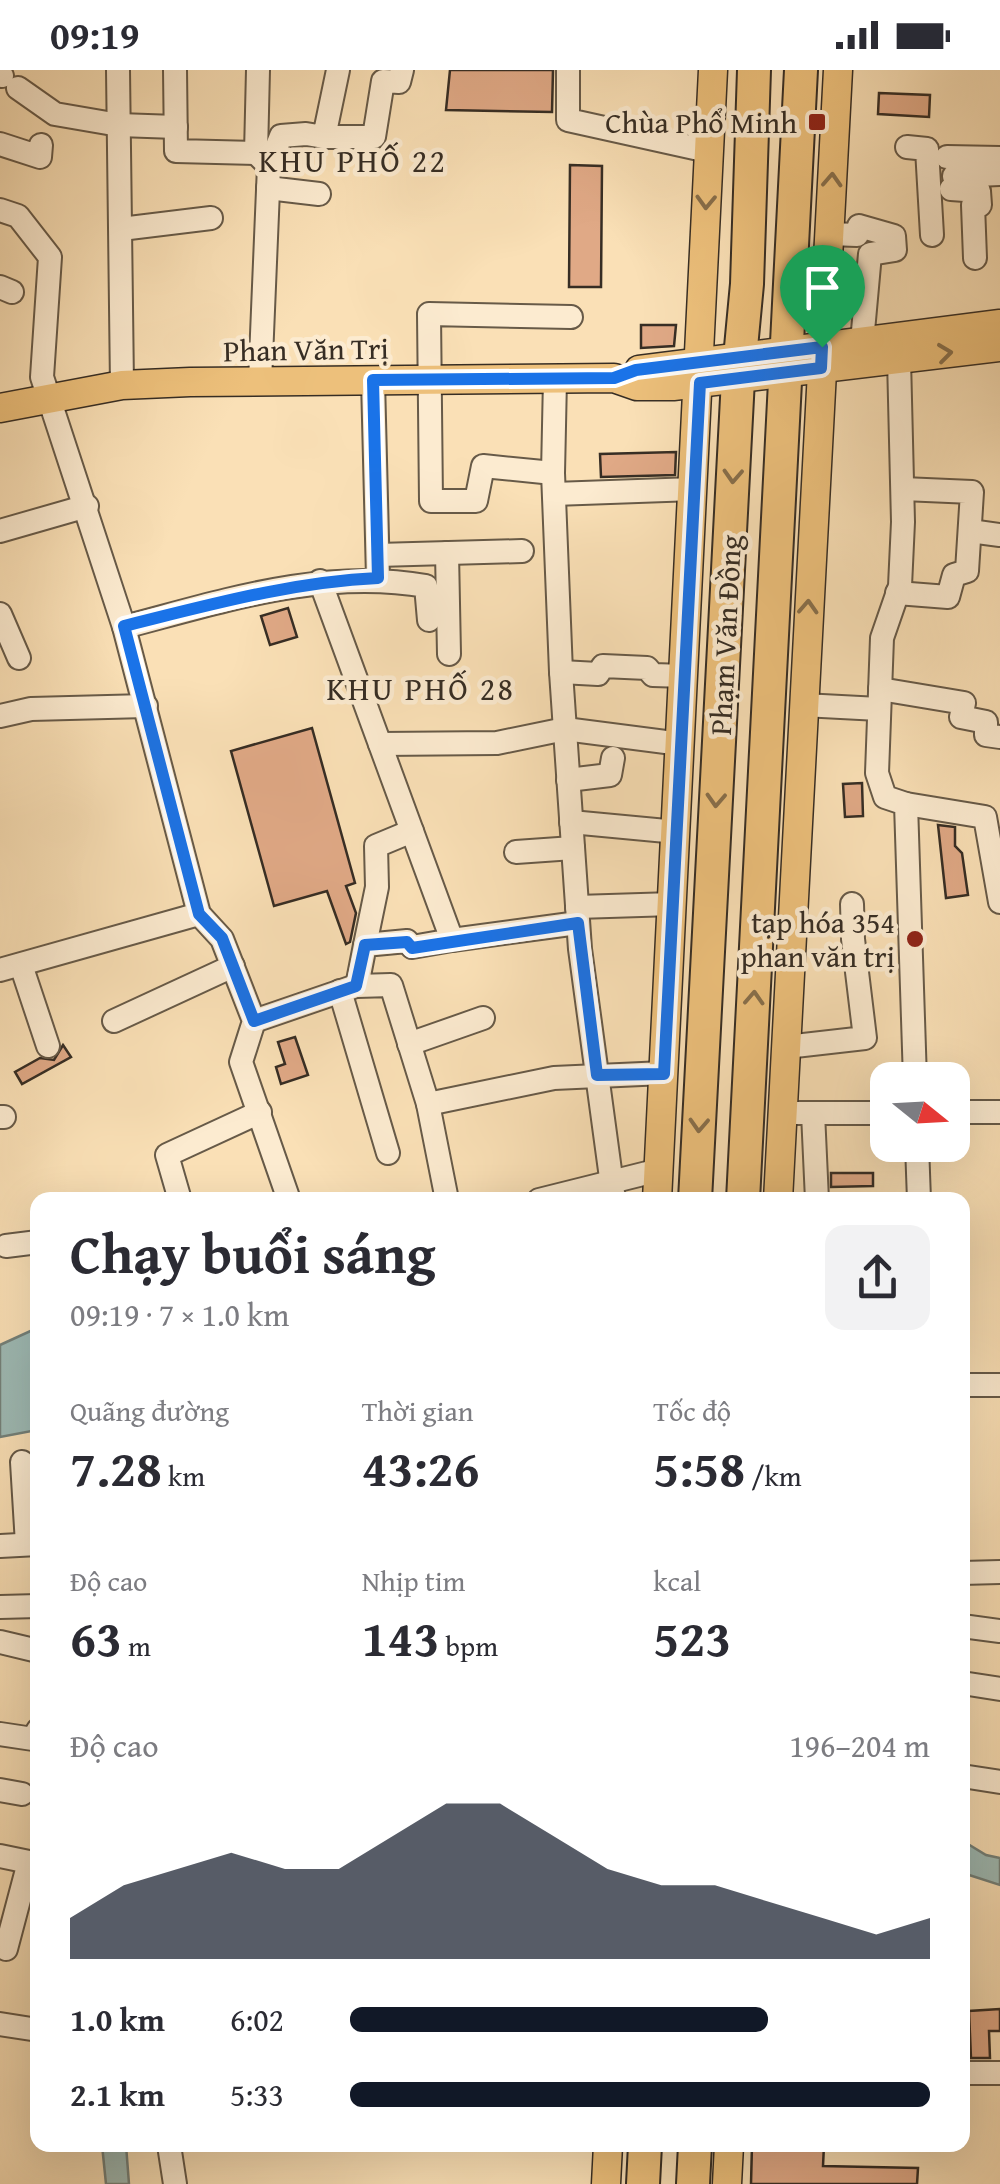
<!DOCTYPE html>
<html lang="vi">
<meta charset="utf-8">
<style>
body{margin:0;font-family:"Gentium Book Plus",serif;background:#f2f2f3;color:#2b2b33;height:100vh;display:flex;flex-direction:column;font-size:38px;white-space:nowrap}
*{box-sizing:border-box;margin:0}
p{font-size:32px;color:#7c7c81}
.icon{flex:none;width:55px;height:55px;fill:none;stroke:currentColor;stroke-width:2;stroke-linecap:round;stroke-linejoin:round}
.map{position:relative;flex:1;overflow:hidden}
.details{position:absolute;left:30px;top:1122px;width:940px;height:960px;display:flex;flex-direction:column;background:#fff;border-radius:20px;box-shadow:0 10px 40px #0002}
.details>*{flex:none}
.needle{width:65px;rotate:108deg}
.fabs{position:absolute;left:870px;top:992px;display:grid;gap:20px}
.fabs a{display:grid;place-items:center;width:100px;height:100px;border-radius:20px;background:#fff;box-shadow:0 10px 40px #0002;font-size:50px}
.pin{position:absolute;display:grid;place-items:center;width:85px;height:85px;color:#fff;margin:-102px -42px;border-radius:50% 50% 50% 0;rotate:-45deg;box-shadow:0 0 10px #0007}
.pin .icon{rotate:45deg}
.round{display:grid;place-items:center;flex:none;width:105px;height:105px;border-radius:20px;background:#f2f2f3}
.headline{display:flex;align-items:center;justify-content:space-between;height:170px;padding:0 40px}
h1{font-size:55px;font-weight:800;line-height:75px}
.figures{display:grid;grid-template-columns:repeat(3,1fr);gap:15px;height:170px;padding:10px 40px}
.figures div{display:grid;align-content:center}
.figures b{font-size:50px;font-weight:800}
.figures small{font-size:28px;font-weight:400}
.figures p{font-size:28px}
.chart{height:280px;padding:20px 40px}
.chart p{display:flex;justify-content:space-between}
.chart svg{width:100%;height:180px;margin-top:10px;fill:#111827;opacity:.7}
ul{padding:0 40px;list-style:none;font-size:32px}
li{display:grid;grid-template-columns:160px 120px 1fr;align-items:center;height:75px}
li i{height:25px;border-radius:12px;background:#111827}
.status{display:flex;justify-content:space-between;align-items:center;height:70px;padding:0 50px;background:#fff;direction:ltr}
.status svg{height:28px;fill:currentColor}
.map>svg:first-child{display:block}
.water{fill:#9fbbb5;stroke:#75827b;stroke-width:2.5}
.building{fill:#e0a986;stroke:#362d24;stroke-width:2.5}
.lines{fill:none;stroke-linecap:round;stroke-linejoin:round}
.minor-casing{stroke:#675a48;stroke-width:26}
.major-casing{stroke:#362d24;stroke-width:31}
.highway-casing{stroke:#362d24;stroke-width:36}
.minor{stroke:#fcebd0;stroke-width:22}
.major{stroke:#edc07b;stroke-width:28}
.highway{stroke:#edc07b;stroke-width:32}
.oneway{stroke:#886f4b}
.route-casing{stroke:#fff;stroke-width:20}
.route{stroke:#1a73e8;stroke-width:12}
.poi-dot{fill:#8f2418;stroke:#fcebd0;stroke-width:4}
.labels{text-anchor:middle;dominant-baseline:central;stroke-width:9;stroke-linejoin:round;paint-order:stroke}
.poi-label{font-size:30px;fill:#362d24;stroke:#fcebd0;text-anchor:end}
.street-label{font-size:30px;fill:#362d24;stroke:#fcebd0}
.neighbourhood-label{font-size:32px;letter-spacing:2.5px;fill:#362d24;stroke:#fcebd0}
</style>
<div class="status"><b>09:19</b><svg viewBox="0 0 49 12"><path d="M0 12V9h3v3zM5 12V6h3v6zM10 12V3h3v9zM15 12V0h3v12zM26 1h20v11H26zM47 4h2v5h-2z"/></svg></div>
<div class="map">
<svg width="1000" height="2114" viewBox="0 0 1000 2114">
<rect width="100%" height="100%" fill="#fae0b6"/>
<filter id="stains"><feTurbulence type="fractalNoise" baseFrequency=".002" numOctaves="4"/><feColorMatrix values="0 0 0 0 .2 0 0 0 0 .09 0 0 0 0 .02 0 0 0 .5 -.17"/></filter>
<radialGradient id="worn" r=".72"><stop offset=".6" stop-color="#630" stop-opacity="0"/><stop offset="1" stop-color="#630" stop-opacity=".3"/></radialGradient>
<g class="water">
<polygon points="37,1258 37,1360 0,1367 0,1275"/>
<polygon points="963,1771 986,1785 1000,1788 1000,1815 963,1803"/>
<polygon points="102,2075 126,2075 129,2114 106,2114"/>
</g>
<g class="building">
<polygon points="450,0 553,0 552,42 446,40"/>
<polygon points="879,23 930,25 929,47 878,44"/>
<polygon points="570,95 602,96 601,217 569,217"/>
<polygon points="641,255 676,255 674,276 641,278"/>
<polygon points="676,382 675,405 601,407 600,384"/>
<polygon points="288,538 297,567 270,575 261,546"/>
<polygon points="312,658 355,813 346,816 356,843 350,872 346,874 327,821 274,836 231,681"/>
<polygon points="862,713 863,746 845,747 843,714"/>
<polygon points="938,755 955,757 955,776 962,783 968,825 946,828"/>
<polygon points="295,967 308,1005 281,1014 276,997 285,994 278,972"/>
<polygon points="63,975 71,987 22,1014 15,1002 40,988 54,990"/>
<polygon points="831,1103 873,1103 873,1116 831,1117"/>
<polygon points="1000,1939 1000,1961 989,1961 990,1988 971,1988 969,1941"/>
<polygon points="752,2075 824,2075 823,2096 918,2098 917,2114 751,2114"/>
</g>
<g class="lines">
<g class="minor-casing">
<g id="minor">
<polyline points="118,0 122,315"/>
<polyline points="175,0 176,81 256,83"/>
<polyline points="258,0 256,83 266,93"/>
<polyline points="568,0 568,50 708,81"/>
<polyline points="0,5 2,6"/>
<polyline points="18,18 55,44 119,55 176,57"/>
<polyline points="324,67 374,67 383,11 399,12 402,0"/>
<polyline points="0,74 40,87 41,75"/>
<polyline points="907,77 927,79 932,165"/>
<polyline points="947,87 1000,88"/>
<polyline points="954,106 1000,104"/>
<polyline points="268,118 319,124"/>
<polyline points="951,119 979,121 980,135 973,135 975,188"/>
<polyline points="0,140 18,146 50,187 42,307 124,557 199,844 222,869 254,951 241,992 289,1130"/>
<polyline points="121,159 211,148"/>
<polyline points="829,164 857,165 859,156 894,166 895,180 870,184 862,272"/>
<polyline points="0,217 12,222"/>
<polyline points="899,289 903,452 900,516 882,568 877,703 885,727 906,734 915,1010"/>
<polyline points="555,309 553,403 561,602 580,879 614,1130"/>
<polyline points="373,310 378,508"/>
<polyline points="260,312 269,96 281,66 306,64 324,67 338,0"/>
<polyline points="553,403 483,396 476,431 431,431 429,244 571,247"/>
<polyline points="554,424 694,419"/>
<polyline points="0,461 87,436"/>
<polyline points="970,461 1000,465"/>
<polyline points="447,483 449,584"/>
<polyline points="378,485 522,481"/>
<polyline points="320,511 452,870 412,877 407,871 365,875 357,916 391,915 428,1034 447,1130"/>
<polyline points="897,523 948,527 954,505 967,501 972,422 903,419"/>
<polyline points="0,544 19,588"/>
<path d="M 124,557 C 224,531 322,498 426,516 L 429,550"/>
<polyline points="561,602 598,604 603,596 647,598 653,605 685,606"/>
<polyline points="880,619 964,633 961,647 986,652 986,665 1000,667"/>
<polyline points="803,635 879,639"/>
<polyline points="0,646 31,639 146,636"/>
<polyline points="380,674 497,673 565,659 681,674"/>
<polyline points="568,710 610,705 613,688"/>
<polyline points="906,734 985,747 1000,832"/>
<polyline points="571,752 677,762"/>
<polyline points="516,782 573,778"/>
<polyline points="577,837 673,834"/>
<polyline points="452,870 578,853"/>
<polyline points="365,875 377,817 376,776 412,761"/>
<polyline points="21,895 48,976"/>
<polyline points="0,900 199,844"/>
<polyline points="340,921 388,1083"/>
<polyline points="114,951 233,896"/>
<polyline points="254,951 353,917"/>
<polyline points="409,974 483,948"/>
<polyline points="786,977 865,968 853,869 852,834"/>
<polyline points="428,1034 554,1008 664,1003"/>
<polyline points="952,1042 1000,1042"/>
<polyline points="782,1043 888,1043"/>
<polyline points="813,1043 817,1130"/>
<polyline points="0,1047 4,1047"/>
<polyline points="917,1075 919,1130"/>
<polyline points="180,1130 167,1085 260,1042"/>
<polyline points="539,1130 659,1100"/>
<polyline points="6,1176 38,1172"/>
<polyline points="962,1315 1000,1315"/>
<polyline points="22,1392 27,1474"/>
<polyline points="0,1476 38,1474"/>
<polyline points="962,1503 1000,1502"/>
<polyline points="0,1537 38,1536"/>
<polyline points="962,1556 1000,1561"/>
<polyline points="0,1572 38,1581"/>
<polyline points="962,1613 1000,1619"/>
<polyline points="0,1664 33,1669 38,1660"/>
<polyline points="962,1706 1000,1712"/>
<polyline points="0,1720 22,1724"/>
<polyline points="0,1786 29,1792 6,1879"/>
<polyline points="0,1954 38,1960"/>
<polyline points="970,2003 1000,2003"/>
<polyline points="169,2075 175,2114"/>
</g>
</g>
<g class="major-casing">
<g id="major">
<polyline points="639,300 1000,254"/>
<polyline points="0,338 122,315 190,312 614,308 637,316 673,316 1000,277"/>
<polyline points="657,1130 713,0"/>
<polyline points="778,1130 838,0"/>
<polyline points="606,2114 608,2075"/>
<polyline points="727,2114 729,2075"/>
</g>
</g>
<g class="highway-casing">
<g id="highway">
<polyline points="695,1130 738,309 747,214 754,0"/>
<polyline points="743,1130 801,0"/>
<polyline points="643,2114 645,2075"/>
<polyline points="693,2114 695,2075"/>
</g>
</g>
<use href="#minor" class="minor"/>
<use href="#major" class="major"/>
<use href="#highway" class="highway"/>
</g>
<defs><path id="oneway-chevron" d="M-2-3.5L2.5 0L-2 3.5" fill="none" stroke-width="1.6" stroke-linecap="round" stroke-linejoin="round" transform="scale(2.5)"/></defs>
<g class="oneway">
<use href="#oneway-chevron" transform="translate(832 110) rotate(-87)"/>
<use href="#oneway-chevron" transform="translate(706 132) rotate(92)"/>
<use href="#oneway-chevron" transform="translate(945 283) rotate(-7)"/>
<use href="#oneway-chevron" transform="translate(733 406) rotate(93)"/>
<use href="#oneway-chevron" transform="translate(808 537) rotate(-87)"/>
<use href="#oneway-chevron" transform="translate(716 730) rotate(93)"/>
<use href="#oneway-chevron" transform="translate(754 928) rotate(-87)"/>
<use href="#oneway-chevron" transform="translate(699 1055) rotate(93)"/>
</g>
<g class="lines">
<g class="route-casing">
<path id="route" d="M 822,277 L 821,298 L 700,313 L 664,1004 L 597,1005 L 578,853 L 412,878 L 407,872 L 365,875 L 356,916 L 254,951 L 222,868 L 199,844 L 124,556 C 209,535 291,512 378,508 L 373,310 L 614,308 L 636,300 Z"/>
</g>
<use href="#route" class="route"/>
</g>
<g class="poi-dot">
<rect x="807" y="42" width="20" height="20" rx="5"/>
<circle cx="915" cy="869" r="10"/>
</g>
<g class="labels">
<g class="poi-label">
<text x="797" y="52">Chùa Phổ Minh</text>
<text x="895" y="852">tạp hóa 354<tspan x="895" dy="34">phan văn trị</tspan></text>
</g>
<g class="street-label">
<text transform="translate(306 279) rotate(-1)">Phan Văn Trị</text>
<text transform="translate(725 565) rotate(-87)">Phạm Văn Đồng</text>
</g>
<g class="neighbourhood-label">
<text x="353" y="90">KHU PHỐ 22</text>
<text x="421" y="618">KHU PHỐ 28</text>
</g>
</g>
<rect width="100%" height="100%" filter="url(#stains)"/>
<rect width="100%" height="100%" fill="url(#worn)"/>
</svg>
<div class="fabs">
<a><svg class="needle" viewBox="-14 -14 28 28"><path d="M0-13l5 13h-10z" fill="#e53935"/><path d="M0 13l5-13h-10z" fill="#7c7c81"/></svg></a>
</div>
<div class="pin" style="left:822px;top:277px;background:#1e9e55"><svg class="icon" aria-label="arrive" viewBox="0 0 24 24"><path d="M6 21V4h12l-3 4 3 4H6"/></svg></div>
<section class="details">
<div class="headline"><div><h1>Chạy buổi sáng</h1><p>09:19 · 7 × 1.0 km</p></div><a class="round"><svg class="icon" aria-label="share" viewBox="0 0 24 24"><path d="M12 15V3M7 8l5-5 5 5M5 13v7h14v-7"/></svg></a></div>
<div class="figures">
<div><p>Quãng đường</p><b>7.28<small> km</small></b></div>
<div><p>Thời gian</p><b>43:26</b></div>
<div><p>Tốc độ</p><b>5:58<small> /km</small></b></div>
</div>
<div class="figures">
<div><p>Độ cao</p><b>63<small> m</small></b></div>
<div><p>Nhịp tim</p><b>143<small> bpm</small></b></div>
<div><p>kcal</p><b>523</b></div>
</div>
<div class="chart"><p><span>Độ cao</span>196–204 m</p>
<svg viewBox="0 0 160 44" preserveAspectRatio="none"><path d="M0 44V34L10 26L20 22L30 18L40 22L50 22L60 14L70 6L80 6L90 14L100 22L110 26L120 26L130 30L140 34L150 38L160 34V44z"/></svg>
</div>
<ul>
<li><b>1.0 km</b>6:02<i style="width:72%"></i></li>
<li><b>2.1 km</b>5:33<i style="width:100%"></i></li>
</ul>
</section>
</div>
